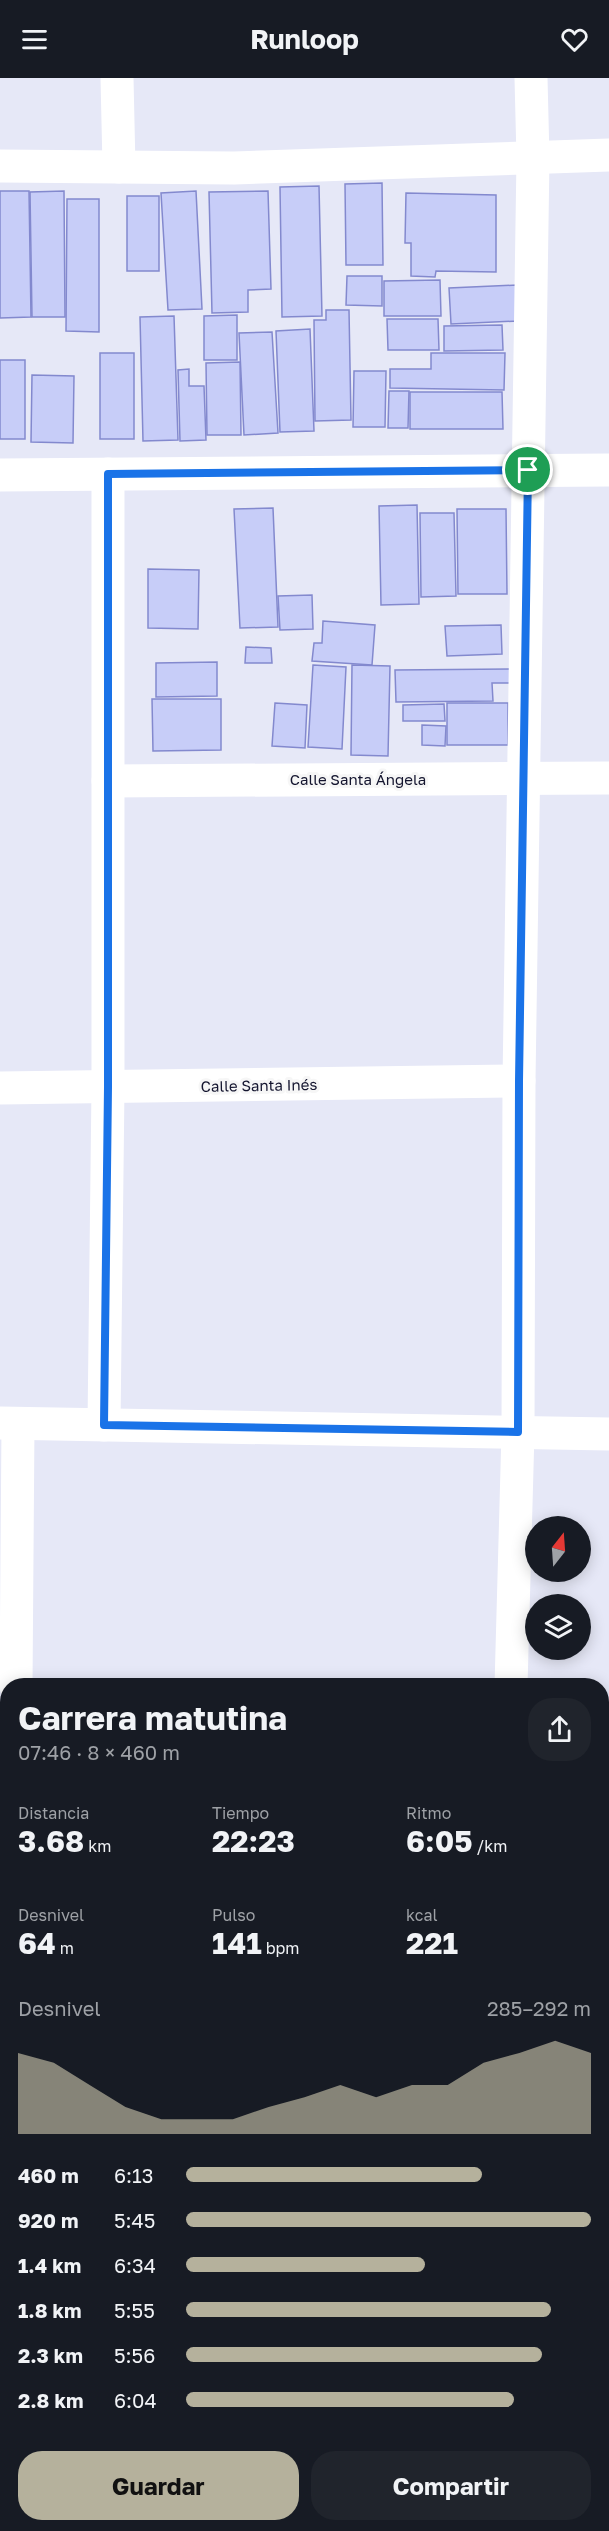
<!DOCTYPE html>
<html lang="es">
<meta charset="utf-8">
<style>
body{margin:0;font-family:"Golos Text",sans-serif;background:#20242c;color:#f1f3f6;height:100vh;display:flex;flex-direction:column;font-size:22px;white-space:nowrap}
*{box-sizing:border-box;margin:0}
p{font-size:20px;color:#9ea1a6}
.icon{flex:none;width:33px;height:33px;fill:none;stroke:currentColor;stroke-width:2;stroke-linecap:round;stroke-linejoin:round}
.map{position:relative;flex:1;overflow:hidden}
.sheet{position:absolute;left:0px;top:1600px;width:609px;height:854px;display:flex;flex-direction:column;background:#171b24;border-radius:24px 24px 0 0;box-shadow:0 3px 15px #0003}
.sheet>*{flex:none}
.needle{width:39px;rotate:17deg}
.buttons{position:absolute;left:525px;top:1438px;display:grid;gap:12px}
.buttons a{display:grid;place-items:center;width:66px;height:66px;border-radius:50%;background:#171b24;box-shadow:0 3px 15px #0003;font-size:30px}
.pin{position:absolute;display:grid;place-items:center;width:51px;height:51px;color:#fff;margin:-26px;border:3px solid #fff;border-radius:50%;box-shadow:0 2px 6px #0007}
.round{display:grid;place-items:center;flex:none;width:63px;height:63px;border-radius:24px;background:#20242c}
.head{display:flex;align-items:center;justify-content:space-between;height:102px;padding:0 18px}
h1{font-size:33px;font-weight:700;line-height:45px}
.metrics{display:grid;grid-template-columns:repeat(3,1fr);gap:9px;height:102px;padding:6px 18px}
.metrics div{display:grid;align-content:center}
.metrics b{font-size:30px;font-weight:700}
.metrics small{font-size:16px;font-weight:400}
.metrics p{font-size:16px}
.chart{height:168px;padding:12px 18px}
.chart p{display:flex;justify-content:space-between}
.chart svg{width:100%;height:108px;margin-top:6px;fill:#b5b19c;opacity:.7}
.cta{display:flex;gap:12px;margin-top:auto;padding:12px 18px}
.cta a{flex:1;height:69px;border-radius:24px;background:#b5b19c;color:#111;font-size:24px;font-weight:700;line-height:69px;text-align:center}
.cta a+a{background:#20242c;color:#f1f3f6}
ul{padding:0 18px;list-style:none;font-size:20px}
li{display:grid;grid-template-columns:96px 72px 1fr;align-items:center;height:45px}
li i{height:15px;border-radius:8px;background:#b5b19c}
header{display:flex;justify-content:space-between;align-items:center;height:78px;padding:0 18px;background:#171b24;font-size:27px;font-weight:700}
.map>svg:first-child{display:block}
.green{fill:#ebd978}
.building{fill:#c7cdf8;stroke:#8389ce;stroke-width:1.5}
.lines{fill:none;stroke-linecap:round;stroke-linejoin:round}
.street{stroke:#fff;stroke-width:33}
.secondary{stroke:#fff;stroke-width:33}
.route-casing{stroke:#fff;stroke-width:12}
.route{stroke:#1a73e8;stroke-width:8}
.labels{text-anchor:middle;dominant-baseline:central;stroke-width:6;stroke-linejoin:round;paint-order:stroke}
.street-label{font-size:15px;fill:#14152f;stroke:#f6f6f6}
</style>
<header><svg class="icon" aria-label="menu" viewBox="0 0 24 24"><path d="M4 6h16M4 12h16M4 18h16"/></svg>Runloop<svg class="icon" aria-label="heart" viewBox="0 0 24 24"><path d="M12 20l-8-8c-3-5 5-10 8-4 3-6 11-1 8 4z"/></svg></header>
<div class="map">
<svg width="609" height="2453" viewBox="0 0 609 2453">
<rect width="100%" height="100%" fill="#e6e8f7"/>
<polygon class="green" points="258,2447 258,2446 502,2447 502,2453 257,2453"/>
<g class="building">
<polygon points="382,105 383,187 346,187 345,106"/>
<polygon points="319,108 322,238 282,239 280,109"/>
<polygon points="0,113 29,113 31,239 0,240"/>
<polygon points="64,113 65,239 32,239 30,114"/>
<polygon points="196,113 202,231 168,232 161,115"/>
<polygon points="268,113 271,211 248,212 248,234 212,235 209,114"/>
<polygon points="406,115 496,117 496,194 436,193 435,199 411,198 411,165 405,165"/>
<rect x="127" y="118" width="32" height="75"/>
<polygon points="67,121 99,121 99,254 66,253"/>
<polygon points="347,198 382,198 382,228 346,227"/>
<polygon points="440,202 441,238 384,238 384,203"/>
<polygon points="517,207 518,243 451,246 449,210"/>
<polygon points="326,232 349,232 351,342 315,343 314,242 326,242"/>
<polygon points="237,237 237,282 204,282 204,238"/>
<polygon points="174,238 178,362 143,363 140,239"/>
<polygon points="387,241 438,241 439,272 388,272"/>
<polygon points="502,247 503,272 444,273 444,248"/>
<polygon points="310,251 314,353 280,354 276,253"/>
<polygon points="272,254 278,355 244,357 239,255"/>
<rect x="100" y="275" width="34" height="86"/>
<polygon points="431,275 505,275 504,312 390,310 390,291 431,291"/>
<rect x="0" y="282" width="25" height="79"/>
<polygon points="240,284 241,357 207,357 206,285"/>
<polygon points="189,291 189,308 204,308 206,362 180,363 178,292"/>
<polygon points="354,293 386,293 385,349 353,349"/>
<polygon points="32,297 74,298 73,365 31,364"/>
<polygon points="389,313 409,313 408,350 388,350"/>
<polygon points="410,314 502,314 503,351 410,351"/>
<polygon points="417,427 419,526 381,527 379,428"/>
<polygon points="273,430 278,549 240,550 234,431"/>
<polygon points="457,431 506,431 507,516 458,516"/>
<polygon points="420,435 454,435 456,518 421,519"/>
<polygon points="148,491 199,492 198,551 148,550"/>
<polygon points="312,517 313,551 280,552 278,518"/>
<polygon points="323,543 375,547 372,587 312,583 314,565 322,565"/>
<polygon points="501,547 502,576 447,578 445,548"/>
<polygon points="246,569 271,570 272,585 245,585"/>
<polygon points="217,584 217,618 156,619 156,585"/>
<polygon points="313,587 346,589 342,671 308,669"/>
<polygon points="352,587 390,588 388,678 351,677"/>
<polygon points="514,591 515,605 492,605 493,623 396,624 395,592"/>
<polygon points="152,621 221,621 221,672 153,673"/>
<polygon points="275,625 307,627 305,670 272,668"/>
<rect x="447" y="625" width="61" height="42"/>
<polygon points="444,626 445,643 403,643 403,627"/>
<polygon points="422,647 446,648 445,668 422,667"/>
</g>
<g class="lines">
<g class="street">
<polyline points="117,0 119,89"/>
<polyline points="0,88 234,90 609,77"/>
<polyline points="0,397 609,392"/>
<polyline points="108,703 609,700"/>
<polyline points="0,1010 519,1003"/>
<polyline points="104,1347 108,1009 108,396"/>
<polyline points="16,1608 18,1346"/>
<polyline points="511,1608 518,1354 519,1003 533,80 531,0"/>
<polyline points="0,1665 8,1666"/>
<polyline points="602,1876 609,1876"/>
<polyline points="0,2000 8,1827"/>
<polyline points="0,2126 8,2127"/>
<polyline points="602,2176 609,2177"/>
<polyline points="234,2453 235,2446"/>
<polyline points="531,2453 531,2446"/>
</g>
<polyline class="secondary" points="0,1345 609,1356"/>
</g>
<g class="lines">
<g class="route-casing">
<polygon id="route" points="528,392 519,1003 518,1354 104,1347 108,1009 108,396"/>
</g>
<use href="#route" class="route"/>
</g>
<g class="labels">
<g class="street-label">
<text x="358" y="701">Calle Santa Ángela</text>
<text transform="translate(259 1007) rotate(-1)">Calle Santa Inés</text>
</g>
</g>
</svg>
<div class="buttons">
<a><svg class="needle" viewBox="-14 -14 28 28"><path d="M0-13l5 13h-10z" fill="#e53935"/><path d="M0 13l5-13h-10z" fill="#9ea1a6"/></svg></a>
<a><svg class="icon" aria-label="layers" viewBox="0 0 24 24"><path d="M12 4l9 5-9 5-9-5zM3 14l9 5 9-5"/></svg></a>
</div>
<div class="pin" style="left:528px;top:392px;background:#1e9e55"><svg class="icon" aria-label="arrive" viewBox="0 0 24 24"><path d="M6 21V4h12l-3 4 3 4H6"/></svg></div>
<section class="sheet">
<div class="head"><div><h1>Carrera matutina</h1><p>07:46 · 8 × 460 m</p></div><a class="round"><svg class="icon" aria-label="share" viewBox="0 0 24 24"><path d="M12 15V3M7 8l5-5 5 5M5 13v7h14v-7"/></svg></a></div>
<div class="metrics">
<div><p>Distancia</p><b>3.68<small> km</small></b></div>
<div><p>Tiempo</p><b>22:23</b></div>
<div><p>Ritmo</p><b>6:05<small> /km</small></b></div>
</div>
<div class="metrics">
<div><p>Desnivel</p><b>64<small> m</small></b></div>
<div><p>Pulso</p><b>141<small> bpm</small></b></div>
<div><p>kcal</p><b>221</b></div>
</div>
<div class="chart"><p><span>Desnivel</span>285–292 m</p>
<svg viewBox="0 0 160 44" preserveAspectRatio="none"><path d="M0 44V11L10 15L20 24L30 33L40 38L50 38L60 38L70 33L80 29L90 24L100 29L110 24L120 24L130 15L140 11L150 6L160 11V44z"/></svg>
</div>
<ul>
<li><b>460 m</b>6:13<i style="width:73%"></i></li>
<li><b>920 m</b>5:45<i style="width:100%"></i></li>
<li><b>1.4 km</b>6:34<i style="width:59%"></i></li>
<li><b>1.8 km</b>5:55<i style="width:90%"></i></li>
<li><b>2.3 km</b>5:56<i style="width:88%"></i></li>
<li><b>2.8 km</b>6:04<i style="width:81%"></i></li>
</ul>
<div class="cta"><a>Guardar</a><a>Compartir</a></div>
</section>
</div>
